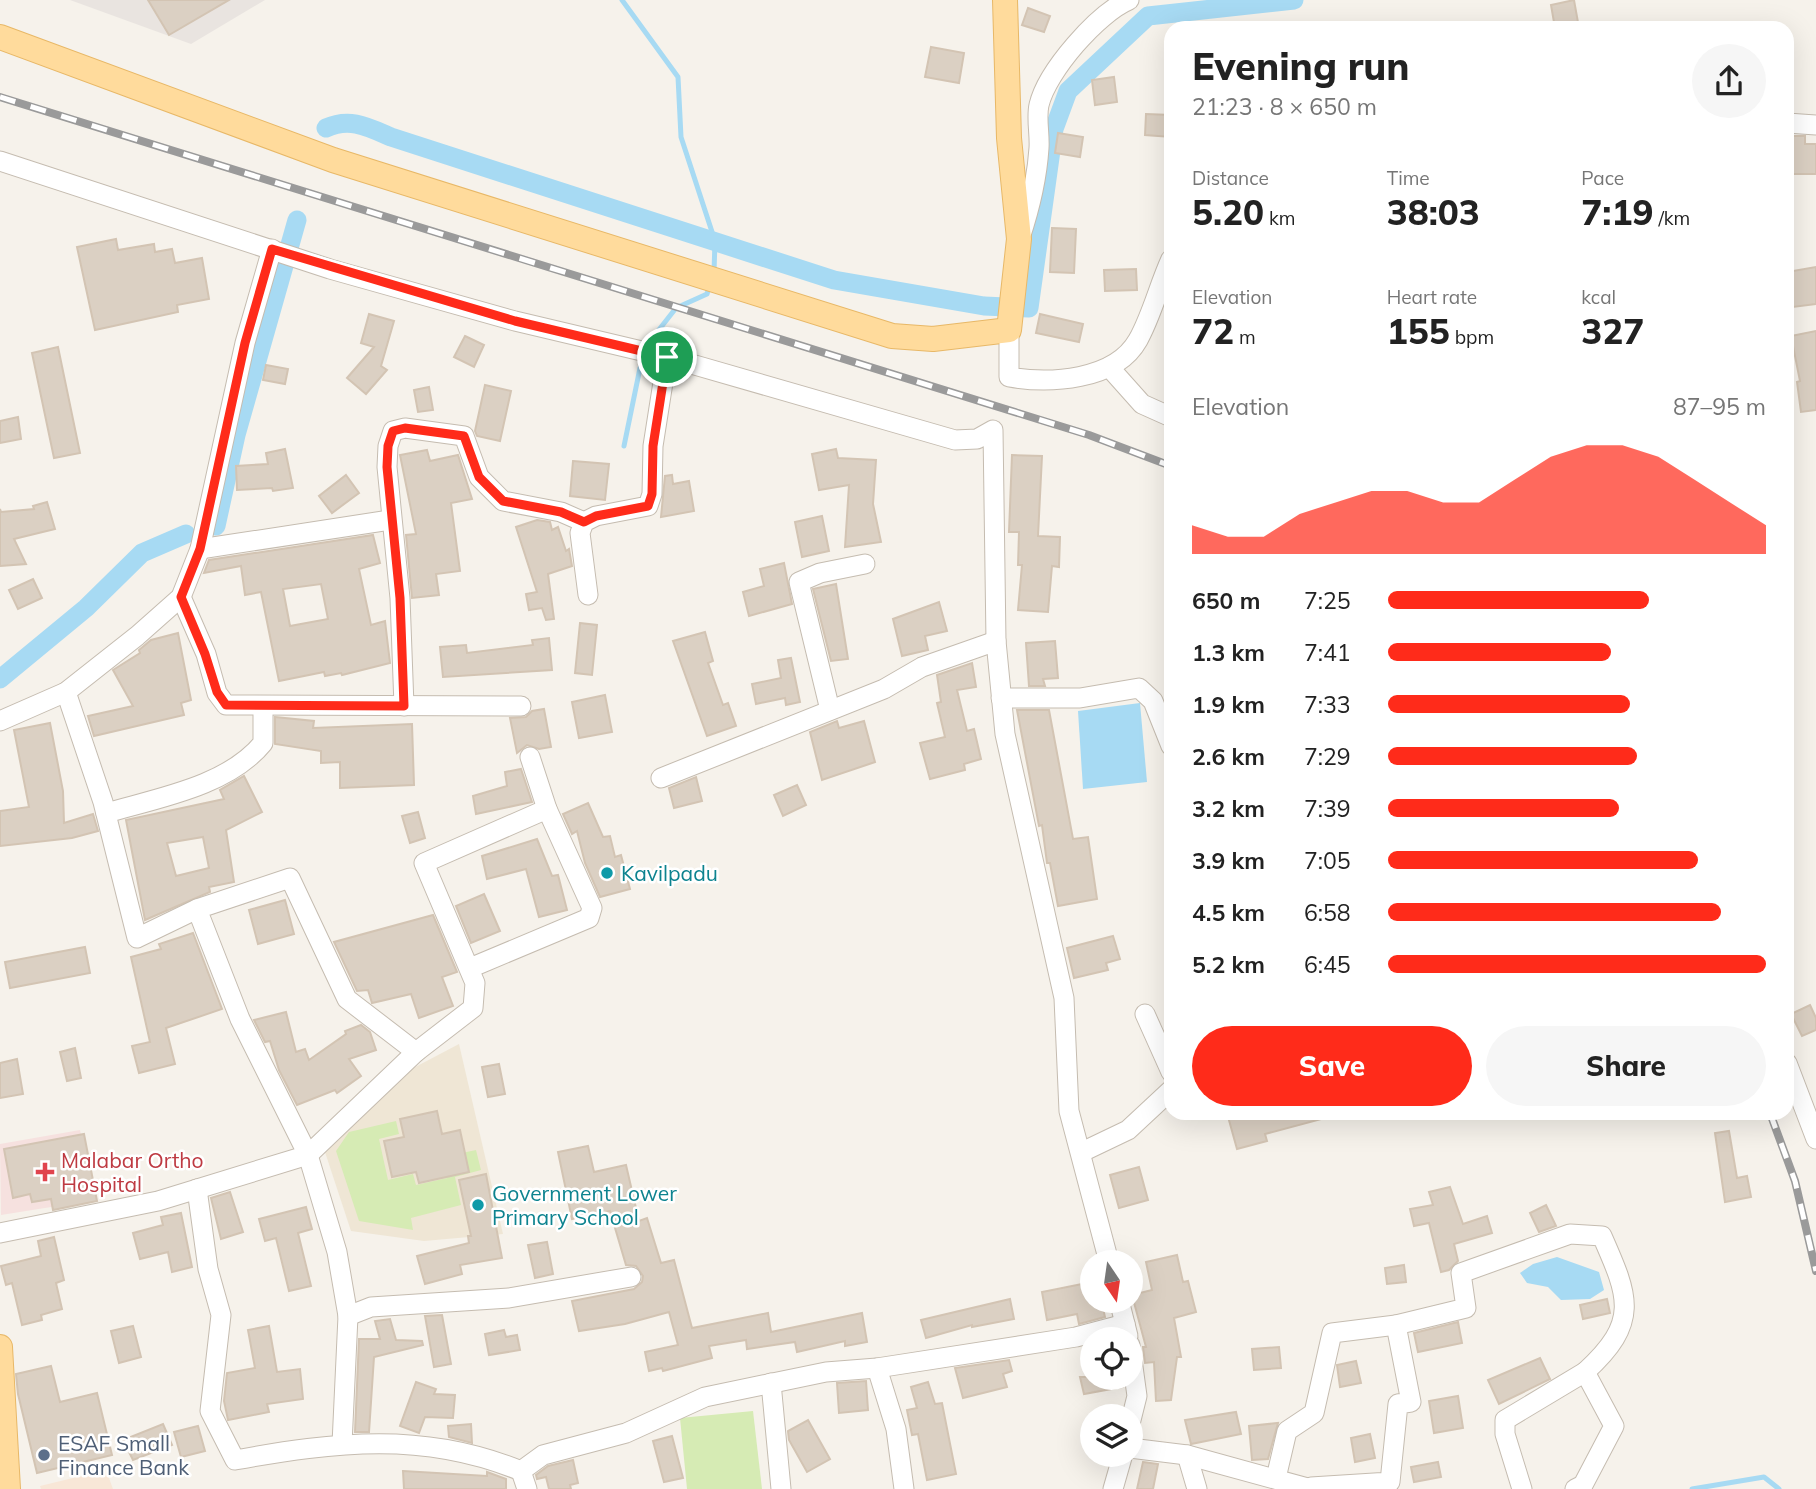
<!DOCTYPE html>
<meta charset="utf-8">
<style>
body{margin:0;font-family:Mulish,sans-serif;background:#f6f6f6;color:#222;height:100vh;display:flex;flex-direction:column;font-size:26px;white-space:nowrap}
*{box-sizing:border-box;margin:0}
p{font-size:23px;color:#767676}
.icon{flex:none;width:38px;height:38px;fill:none;stroke:currentColor;stroke-width:2;stroke-linecap:round;stroke-linejoin:round}
.map{position:relative;flex:1;overflow:hidden}
.panel{position:absolute;left:1164px;top:21px;width:630px;height:1099px;display:flex;flex-direction:column;background:#fff;border-radius:21px;box-shadow:0 7px 28px #0002}
.panel>*{flex:none}
.needle{width:46px;rotate:167deg}
.tools{position:absolute;left:1080px;top:1250px;display:grid;gap:14px}
.tools a{display:grid;place-items:center;width:63px;height:63px;border-radius:50%;background:#fff;box-shadow:0 7px 28px #0002;font-size:35px}
.pin{position:absolute;display:grid;place-items:center;width:60px;height:60px;color:#fff;margin:-30px;border:4px solid #fff;border-radius:50%;box-shadow:0 2px 7px #0007}
.round{display:grid;place-items:center;flex:none;width:74px;height:74px;border-radius:37px;background:#f6f6f6}
.summary{display:flex;align-items:center;justify-content:space-between;height:119px;padding:0 28px}
h1{font-size:38px;font-weight:800;line-height:52px}
.stats{display:grid;grid-template-columns:repeat(3,1fr);gap:10px;height:119px;padding:7px 28px}
.stats div{display:grid;align-content:center}
.stats b{font-size:35px;font-weight:800}
.stats small{font-size:19px;font-weight:400}
.stats p{font-size:19px}
.chart{height:196px;padding:14px 28px}
.chart p{display:flex;justify-content:space-between}
.chart svg{width:100%;height:126px;margin-top:7px;fill:#ff2b1a;opacity:.7}
.primary-button{display:flex;gap:14px;margin-top:auto;padding:14px 28px}
.primary-button a{flex:1;height:80px;border-radius:42px;background:#ff2b1a;color:#fff;font-size:28px;font-weight:800;line-height:80px;text-align:center}
.primary-button a+a{background:#f6f6f6;color:#222}
ul{padding:0 28px;list-style:none;font-size:23px}
li{display:grid;grid-template-columns:112px 84px 1fr;align-items:center;height:52px}
li i{height:18px;border-radius:9px;background:#ff2b1a}
.map>svg:first-child{display:block}
.commercial{fill:#f8e7d7}
.industrial{fill:#e9e4e0}
.education{fill:#efe6d5}
.medical{fill:#f6e1df}
.green{fill:#d6ebb4}
.water{fill:#a7daf3}
.lines{fill:none;stroke-linecap:round;stroke-linejoin:round}
.stream{stroke:#a7daf3;stroke-width:5}
.canal{stroke:#a7daf3;stroke-width:19}
.building{fill:#dbd0c3;stroke:#d3c4b3;stroke-width:2;fill-rule:evenodd}
.minor-casing{stroke:#c5bcb0;stroke-width:21}
.major-casing{stroke:#e8b867;stroke-width:26}
.minor{stroke:#fff;stroke-width:19}
.major{stroke:#ffdb9c;stroke-width:24}
.rail-casing{stroke:#9a9a9a;stroke-width:8}
.rail{stroke:#fff;stroke-width:5;stroke-dasharray:16;stroke-linecap:butt}
.route-casing{stroke:#fff;stroke-width:14}
.route{stroke:#ff2b1a;stroke-width:9}
.culture-dot{fill:#0f9aa8;stroke:#fff;stroke-width:2.5}
.health-dot{fill:#e0444e;stroke:#fff;stroke-width:2.5}
.service-dot{fill:#5c6f8a;stroke:#fff;stroke-width:2.5}
.labels{text-anchor:middle;dominant-baseline:central;stroke-width:5;stroke-linejoin:round;paint-order:stroke}
.culture-label{font-size:21px;fill:#0d838f;stroke:#fff;text-anchor:start}
.health-label{font-size:21px;fill:#be3a42;stroke:#fff;text-anchor:start}
.service-label{font-size:21px;fill:#4e5e75;stroke:#fff;text-anchor:start}
</style>
<div class="map">
<svg width="1816" height="1489" viewBox="0 0 1816 1489">
<rect width="100%" height="100%" fill="#f6f2eb"/>
<polygon class="commercial" points="106,1470 113,1489 41,1489 40,1486"/>
<polygon class="industrial" points="70,0 265,0 191,44"/>
<polygon class="education" points="459,1044 503,1234 424,1241 351,1231 323,1146 383,1084"/>
<polygon class="medical" points="80,1130 95,1200 1,1215 0,1144"/>
<g class="green">
<polygon points="396,1121 399,1134 379,1139 388,1180 413,1174 416,1185 447,1178 443,1157 476,1150 481,1170 455,1177 461,1205 411,1218 413,1230 359,1221 336,1151 349,1132"/>
<polygon points="753,1411 762,1489 687,1489 680,1418"/>
</g>
<g class="water">
<polygon points="1140,703 1147,782 1083,789 1078,711"/>
<polygon points="1557,1257 1599,1272 1604,1290 1590,1299 1561,1300 1548,1287 1527,1283 1520,1273 1533,1264"/>
</g>
<g class="lines">
<g class="stream">
<polyline points="622,0 678,77 681,137 715,241 714,272"/>
<polyline points="647,345 676,308 707,294 710,284"/>
<polyline points="624,446 640,368"/>
<polyline points="1692,1489 1764,1477 1779,1489"/>
</g>
<g class="canal">
<path d="M 326,128 C 350,117 368,127 391,137 L 834,280 L 984,306 L 1029,308 L 1054,129 L 1068,91 L 1148,16 L 1294,0"/>
<polyline points="216,526 236,435 297,220"/>
<polyline points="0,679 86,608 142,553 186,534"/>
</g>
</g>
<g class="building">
<polygon points="148,0 229,0 169,35"/>
<polygon points="1574,0 1579,28 1555,28 1551,5"/>
<polygon points="1028,8 1050,16 1044,32 1022,25"/>
<polygon points="931,47 964,53 959,83 925,77"/>
<polygon points="1114,77 1117,102 1095,105 1092,80"/>
<polygon points="1146,114 1171,115 1171,137 1145,135"/>
<polygon points="1058,133 1083,137 1080,157 1055,153"/>
<polygon points="1790,136 1805,136 1805,144 1816,144 1816,174 1791,174"/>
<polygon points="1052,228 1076,229 1074,273 1050,272"/>
<polygon points="116,239 118,250 154,244 155,252 172,249 175,263 202,258 209,299 177,305 178,312 95,330 77,247"/>
<polygon points="1816,267 1816,304 1793,307 1787,272"/>
<polygon points="1136,269 1137,290 1105,291 1104,270"/>
<polygon points="369,314 394,321 381,366 387,370 366,394 347,378 374,347 361,343"/>
<polygon points="1040,314 1083,324 1079,342 1036,333"/>
<polygon points="1816,331 1816,410 1801,412 1797,382 1800,381 1791,336"/>
<polygon points="465,336 484,345 474,367 454,357"/>
<polygon points="58,347 80,453 54,458 32,353"/>
<polygon points="266,365 288,369 285,384 263,380"/>
<polygon points="485,385 511,391 500,441 477,436 475,431"/>
<polygon points="429,387 433,410 418,412 414,390"/>
<polygon points="18,417 21,439 0,443 0,421"/>
<polygon points="285,449 293,488 273,491 272,488 237,490 236,466 268,464 266,453"/>
<polygon points="836,449 838,458 876,460 873,504 881,542 845,547 849,485 819,490 812,454"/>
<polygon points="427,450 430,461 458,455 472,499 451,503 460,571 436,574 439,595 412,598 406,535 416,534 400,455"/>
<polygon points="1012,455 1042,456 1038,536 1060,537 1059,567 1052,566 1048,612 1018,610 1022,565 1018,565 1019,532 1009,532"/>
<polygon points="573,461 609,464 605,500 570,496"/>
<polygon points="346,475 359,493 332,513 319,496"/>
<polygon points="672,475 673,484 689,481 694,511 661,517 665,476"/>
<polygon points="47,502 55,529 14,539 26,564 0,566 0,509 1,512 34,509 33,506"/>
<polygon points="822,516 829,551 802,557 795,522"/>
<polygon points="537,520 550,522 552,530 558,527 566,551 569,549 572,566 548,574 554,619 546,620 542,608 529,610 526,594 537,592 516,527"/>
<path d="M 373,535 L 380,563 L 359,569 L 371,625 L 385,621 L 390,663 L 342,675 L 341,673 L 325,676 L 324,672 L 279,681 L 261,592 L 245,595 L 241,566 L 204,573 L 209,560 ZM 321,584 L 328,619 L 290,626 L 283,589 Z"/>
<polygon points="784,563 792,604 749,616 743,592 764,586 760,569"/>
<polygon points="33,579 42,598 18,609 9,590"/>
<polygon points="836,584 848,659 831,661 813,589"/>
<polygon points="939,602 947,631 925,636 928,650 902,656 893,619"/>
<polygon points="580,623 597,625 592,675 575,673"/>
<polygon points="705,632 713,661 708,663 723,705 728,703 736,726 707,736 673,641"/>
<polygon points="178,633 191,700 181,703 184,715 94,736 88,716 133,706 113,670 140,653 139,650 151,640"/>
<polygon points="549,638 552,670 443,677 440,647 466,645 467,653 533,645 532,640"/>
<polygon points="1055,641 1058,678 1043,679 1045,686 1029,686 1026,643"/>
<polygon points="791,658 800,702 786,705 785,698 756,704 752,684 781,678 778,660"/>
<polygon points="972,663 976,687 957,690 967,731 974,729 981,759 964,764 965,770 930,779 920,743 945,737 937,703 941,702 937,675"/>
<polygon points="605,695 612,732 579,738 572,702"/>
<polygon points="544,709 551,747 539,749 527,745 517,753 510,718 526,717 532,711"/>
<polygon points="1017,710 1049,710 1073,839 1088,837 1097,899 1058,906 1050,863 1047,863 1042,825 1039,826"/>
<polygon points="275,717 314,721 313,728 412,724 414,785 340,788 340,762 321,763 321,751 275,744"/>
<polygon points="837,721 839,728 864,721 875,762 822,780 810,732"/>
<polygon points="50,723 63,791 64,823 93,814 98,831 72,838 0,846 0,811 29,807 14,730"/>
<polygon points="521,769 532,802 476,814 473,796 507,786 505,772"/>
<path d="M 244,776 L 262,812 L 226,830 L 234,882 L 209,887 L 210,892 L 145,920 L 126,820 L 224,799 L 220,790 ZM 203,837 L 209,868 L 176,876 L 167,843 Z"/>
<polygon points="696,777 702,801 674,808 669,788"/>
<polygon points="797,785 806,805 783,816 774,795"/>
<polygon points="588,803 603,837 610,836 615,857 621,855 630,889 600,897 585,863 577,831 572,834 563,814"/>
<polygon points="418,812 425,838 410,843 402,816"/>
<polygon points="537,839 552,876 558,875 567,910 539,917 526,869 487,879 482,856"/>
<polygon points="484,894 500,931 471,943 456,906"/>
<polygon points="285,900 294,934 258,944 249,910"/>
<polygon points="433,915 457,972 442,977 453,1006 419,1018 411,994 372,1003 368,990 357,991 334,942"/>
<polygon points="193,933 222,1009 166,1028 175,1064 139,1073 132,1046 150,1042 131,957 161,949 159,944"/>
<polygon points="1113,936 1120,959 1106,963 1108,970 1074,978 1067,948"/>
<polygon points="85,947 90,973 10,988 5,962"/>
<polygon points="1810,1005 1816,1018 1816,1030 1802,1036 1791,1014"/>
<polygon points="286,1012 296,1052 305,1049 309,1060 346,1034 345,1031 361,1025 370,1032 376,1050 349,1059 361,1076 337,1093 335,1090 297,1105 279,1070 270,1041 265,1042 254,1020"/>
<polygon points="75,1048 81,1078 67,1081 60,1052"/>
<polygon points="17,1059 23,1094 0,1098 0,1063"/>
<polygon points="499,1064 505,1094 488,1097 482,1067"/>
<polygon points="437,1111 442,1134 460,1130 469,1172 419,1183 416,1172 392,1177 384,1141 404,1137 400,1119"/>
<polygon points="1227,1113 1325,1113 1325,1118 1265,1134 1267,1141 1237,1149"/>
<polygon points="1729,1131 1737,1178 1747,1176 1751,1197 1725,1202 1715,1133"/>
<polygon points="84,1134 97,1201 53,1210 51,1199 32,1202 30,1194 13,1198 4,1149"/>
<polygon points="588,1146 594,1172 626,1165 639,1221 647,1218 661,1263 674,1260 692,1328 768,1313 771,1332 862,1313 867,1342 845,1346 845,1341 797,1352 795,1342 747,1349 746,1340 709,1346 712,1358 663,1371 662,1368 649,1371 645,1352 678,1345 669,1312 625,1324 579,1331 572,1301 634,1289 642,1282 643,1276 636,1266 626,1265 610,1211 572,1219 558,1152"/>
<polygon points="1139,1167 1148,1200 1119,1208 1110,1175"/>
<polygon points="486,1174 502,1258 460,1265 462,1274 425,1284 417,1256 469,1243 468,1236 471,1236 459,1180"/>
<polygon points="1450,1187 1463,1224 1487,1216 1492,1233 1454,1244 1458,1261 1449,1270 1441,1272 1429,1223 1414,1226 1410,1209 1433,1205 1429,1192"/>
<polygon points="230,1192 243,1232 221,1239 211,1198"/>
<polygon points="1546,1205 1556,1226 1539,1232 1530,1213"/>
<polygon points="306,1207 312,1229 298,1233 311,1286 289,1291 276,1238 265,1241 259,1219"/>
<polygon points="181,1213 192,1267 172,1272 168,1252 140,1259 133,1233 163,1225 161,1217"/>
<polygon points="54,1237 64,1280 56,1283 62,1309 41,1315 42,1320 22,1325 12,1283 6,1285 1,1266 41,1256 38,1241"/>
<polygon points="547,1242 553,1274 535,1278 528,1245"/>
<polygon points="1177,1255 1183,1282 1188,1281 1196,1312 1174,1318 1181,1357 1177,1357 1171,1400 1156,1401 1154,1362 1145,1363 1143,1347 1146,1347 1132,1295 1152,1290 1146,1262"/>
<polygon points="1404,1265 1406,1282 1387,1284 1385,1268"/>
<polygon points="1092,1282 1092,1300 1101,1300 1105,1317 1079,1324 1077,1314 1047,1320 1042,1292"/>
<polygon points="1010,1299 1014,1319 972,1327 972,1325 926,1338 921,1320"/>
<polygon points="1607,1299 1610,1313 1583,1319 1580,1305"/>
<polygon points="442,1315 451,1364 434,1367 425,1316"/>
<polygon points="390,1319 396,1340 422,1341 423,1345 374,1357 369,1432 355,1432 359,1339 380,1339 375,1321"/>
<polygon points="1458,1322 1462,1343 1418,1352 1414,1333"/>
<polygon points="133,1326 141,1357 119,1363 111,1331"/>
<polygon points="269,1326 277,1372 300,1369 303,1399 267,1404 269,1412 228,1420 224,1401 227,1373 255,1368 248,1330"/>
<polygon points="504,1330 506,1337 517,1335 520,1350 489,1355 485,1334"/>
<polygon points="1279,1347 1281,1368 1254,1370 1252,1349"/>
<polygon points="1540,1358 1550,1379 1499,1404 1488,1380"/>
<polygon points="1009,1360 1012,1371 1003,1374 1007,1387 963,1398 955,1368"/>
<polygon points="1356,1361 1361,1383 1340,1387 1337,1365"/>
<polygon points="51,1366 60,1402 97,1393 112,1455 37,1473 18,1394 16,1374"/>
<polygon points="1080,1377 1122,1377 1123,1387 1084,1394"/>
<polygon points="866,1381 868,1410 839,1413 837,1383"/>
<polygon points="416,1382 436,1389 434,1394 455,1395 453,1418 425,1417 419,1433 400,1426"/>
<polygon points="928,1382 935,1404 942,1403 956,1474 927,1480 918,1434 912,1435 907,1410 917,1408 911,1387"/>
<polygon points="1458,1396 1463,1428 1434,1433 1429,1401"/>
<polygon points="1236,1412 1241,1434 1191,1444 1185,1420"/>
<polygon points="808,1420 830,1459 807,1472 789,1440 788,1431"/>
<polygon points="1278,1423 1268,1459 1252,1460 1249,1426"/>
<polygon points="163,1424 172,1445 133,1460 123,1440"/>
<polygon points="471,1424 472,1443 449,1437 448,1426"/>
<polygon points="198,1426 205,1451 181,1457 174,1432"/>
<polygon points="1370,1434 1375,1458 1355,1462 1351,1438"/>
<polygon points="672,1436 683,1478 664,1482 653,1441"/>
<polygon points="573,1460 578,1483 570,1485 571,1489 549,1489 546,1477 537,1479 536,1475 548,1466"/>
<polygon points="1143,1462 1158,1464 1153,1489 1137,1489"/>
<polygon points="1438,1462 1441,1477 1414,1482 1411,1467"/>
<polygon points="403,1471 487,1476 487,1472 506,1479 506,1489 404,1489"/>
</g>
<g class="lines">
<g class="minor-casing">
<g id="minor">
<polyline points="1787,123 1816,125"/>
<polyline points="0,161 330,269 515,321 667,357 955,440 977,439 993,430 996,641 1005,734 1064,998 1069,1111 1109,1262"/>
<path d="M 1020,238 C 1030,208 1037,179 1039,148 C 1040,134 1036,118 1039,105 C 1047,71 1098,13 1129,0"/>
<path d="M 1009,330 L 1009,377 C 1049,384 1115,381 1138,340 C 1152,315 1159,285 1171,259"/>
<polyline points="1109,367 1142,404 1171,417"/>
<polyline points="200,549 390,520"/>
<polyline points="588,595 580,533 584,522 596,516 648,506 652,494 653,446 667,357"/>
<polyline points="181,597 206,654 217,693 226,705 521,706"/>
<polyline points="66,692 103,802 137,938 197,909"/>
<polyline points="1001,698 1080,698 1139,688 1153,701 1171,746"/>
<polyline points="404,706 400,598 387,467 388,446 393,431 405,428 464,436 479,477 503,501 561,512 584,522"/>
<polyline points="830,710 799,582 820,573 865,564"/>
<polyline points="0,721 66,692 137,636 181,597 200,549 245,343 272,249"/>
<polyline points="661,778 884,689 922,667 996,641"/>
<path d="M 106,813 C 158,798 228,786 263,743 L 263,707"/>
<polyline points="470,968 589,918 592,908 547,809"/>
<polyline points="1145,1014 1171,1072"/>
<polyline points="1787,1063 1816,1139"/>
<polyline points="1082,1152 1128,1130 1171,1090"/>
<path d="M 197,1189 L 208,1269 L 221,1315 L 210,1411 L 235,1460 C 335,1442 424,1431 521,1471"/>
<polyline points="0,1233 158,1201 308,1155 416,1052 473,1008 475,983 424,863 547,809 530,757"/>
<polyline points="1119,1300 1128,1336"/>
<polyline points="348,1316 371,1307 509,1298 631,1277"/>
<polyline points="1130,1345 1137,1396 1130,1424"/>
<polyline points="877,1368 896,1429 904,1489"/>
<polyline points="771,1383 781,1489"/>
<polyline points="342,1444 348,1316 337,1252 308,1155 240,1019 197,909 290,878 347,999 416,1052"/>
<polyline points="1130,1448 1187,1455 1311,1489"/>
<polyline points="1187,1455 1197,1489"/>
<polyline points="1276,1478 1287,1431 1314,1413 1332,1333 1396,1325"/>
<path d="M 1311,1487 L 1390,1482 L 1398,1404 L 1411,1402 L 1396,1325 L 1466,1308 L 1461,1273 L 1570,1234 L 1602,1236 C 1629,1297 1640,1322 1585,1372"/>
<polyline points="527,1489 521,1471 543,1455 626,1433 705,1397 826,1372 877,1368 1076,1337 1125,1324"/>
<polyline points="1113,1489 1123,1454"/>
<polyline points="1522,1489 1505,1434 1505,1420 1585,1372 1614,1426 1583,1485 1575,1489"/>
</g>
</g>
<g class="major-casing">
<g id="major">
<polyline points="0,37 333,160 892,336 933,339 1009,330 1019,239 1009,138 1005,0"/>
<polyline points="0,1347 8,1489"/>
</g>
</g>
<use href="#minor" class="minor"/>
<use href="#major" class="major"/>
<g class="rail-casing">
<g id="rail">
<polyline points="0,97 1089,435 1171,466"/>
<polyline points="1770,1113 1795,1181 1816,1271"/>
</g>
</g>
<use href="#rail" class="rail"/>
</g>
<g class="lines">
<g class="route-casing">
<polygon id="route" points="272,249 515,321 667,357 653,446 652,494 648,506 596,516 584,522 561,512 503,501 479,477 464,436 405,428 393,431 388,446 387,467 400,598 404,706 226,705 217,692 205,654 181,597 200,549 245,343"/>
</g>
<use href="#route" class="route"/>
</g>
<g class="culture-dot">
<circle cx="607" cy="873" r="7"/>
<circle cx="478" cy="1205" r="7"/>
</g>
<path class="health-dot" d="M41.5 1161.5h7v7h7v7h-7v7h-7v-7h-7v-7h7z"/>
<circle class="service-dot" cx="44" cy="1455" r="7"/>
<g class="labels">
<g class="culture-label">
<text x="621" y="873">Kavilpadu</text>
<text x="492" y="1193">Government Lower<tspan x="492" dy="24">Primary School</tspan></text>
</g>
<g class="health-label">
<text x="61" y="1160">Malabar Ortho<tspan x="61" dy="24">Hospital</tspan></text>
</g>
<g class="service-label">
<text x="58" y="1443">ESAF Small<tspan x="58" dy="24">Finance Bank</tspan></text>
</g>
</g>
</svg>
<div class="tools">
<a><svg class="needle" viewBox="-14 -14 28 28"><path d="M0-13l5 13h-10z" fill="#e53935"/><path d="M0 13l5-13h-10z" fill="#767676"/></svg></a>
<a><svg class="icon" aria-label="locate" viewBox="0 0 24 24"><circle cx="12" cy="12" r="6"/><path d="M12 2v4M12 18v4M2 12h4M18 12h4"/></svg></a>
<a><svg class="icon" aria-label="layers" viewBox="0 0 24 24"><path d="M12 4l9 5-9 5-9-5zM3 14l9 5 9-5"/></svg></a>
</div>
<div class="pin" style="left:667px;top:357px;background:#1e9e55"><svg class="icon" aria-label="arrive" viewBox="0 0 24 24"><path d="M6 21V4h12l-3 4 3 4H6"/></svg></div>
<section class="panel">
<div class="summary"><div><h1>Evening run</h1><p>21:23 · 8 × 650 m</p></div><a class="round"><svg class="icon" aria-label="share" viewBox="0 0 24 24"><path d="M12 15V3M7 8l5-5 5 5M5 13v7h14v-7"/></svg></a></div>
<div class="stats">
<div><p>Distance</p><b>5.20<small> km</small></b></div>
<div><p>Time</p><b>38:03</b></div>
<div><p>Pace</p><b>7:19<small> /km</small></b></div>
</div>
<div class="stats">
<div><p>Elevation</p><b>72<small> m</small></b></div>
<div><p>Heart rate</p><b>155<small> bpm</small></b></div>
<div><p>kcal</p><b>327</b></div>
</div>
<div class="chart"><p><span>Elevation</span>87–95 m</p>
<svg viewBox="0 0 160 44" preserveAspectRatio="none"><path d="M0 44V34L10 38L20 38L30 30L40 26L50 22L60 22L70 26L80 26L90 18L100 10L110 6L120 6L130 10L140 18L150 26L160 34V44z"/></svg>
</div>
<ul>
<li><b>650 m</b>7:25<i style="width:69%"></i></li>
<li><b>1.3 km</b>7:41<i style="width:59%"></i></li>
<li><b>1.9 km</b>7:33<i style="width:64%"></i></li>
<li><b>2.6 km</b>7:29<i style="width:66%"></i></li>
<li><b>3.2 km</b>7:39<i style="width:61%"></i></li>
<li><b>3.9 km</b>7:05<i style="width:82%"></i></li>
<li><b>4.5 km</b>6:58<i style="width:88%"></i></li>
<li><b>5.2 km</b>6:45<i style="width:100%"></i></li>
</ul>
<div class="primary-button"><a>Save</a><a>Share</a></div>
</section>
</div>
